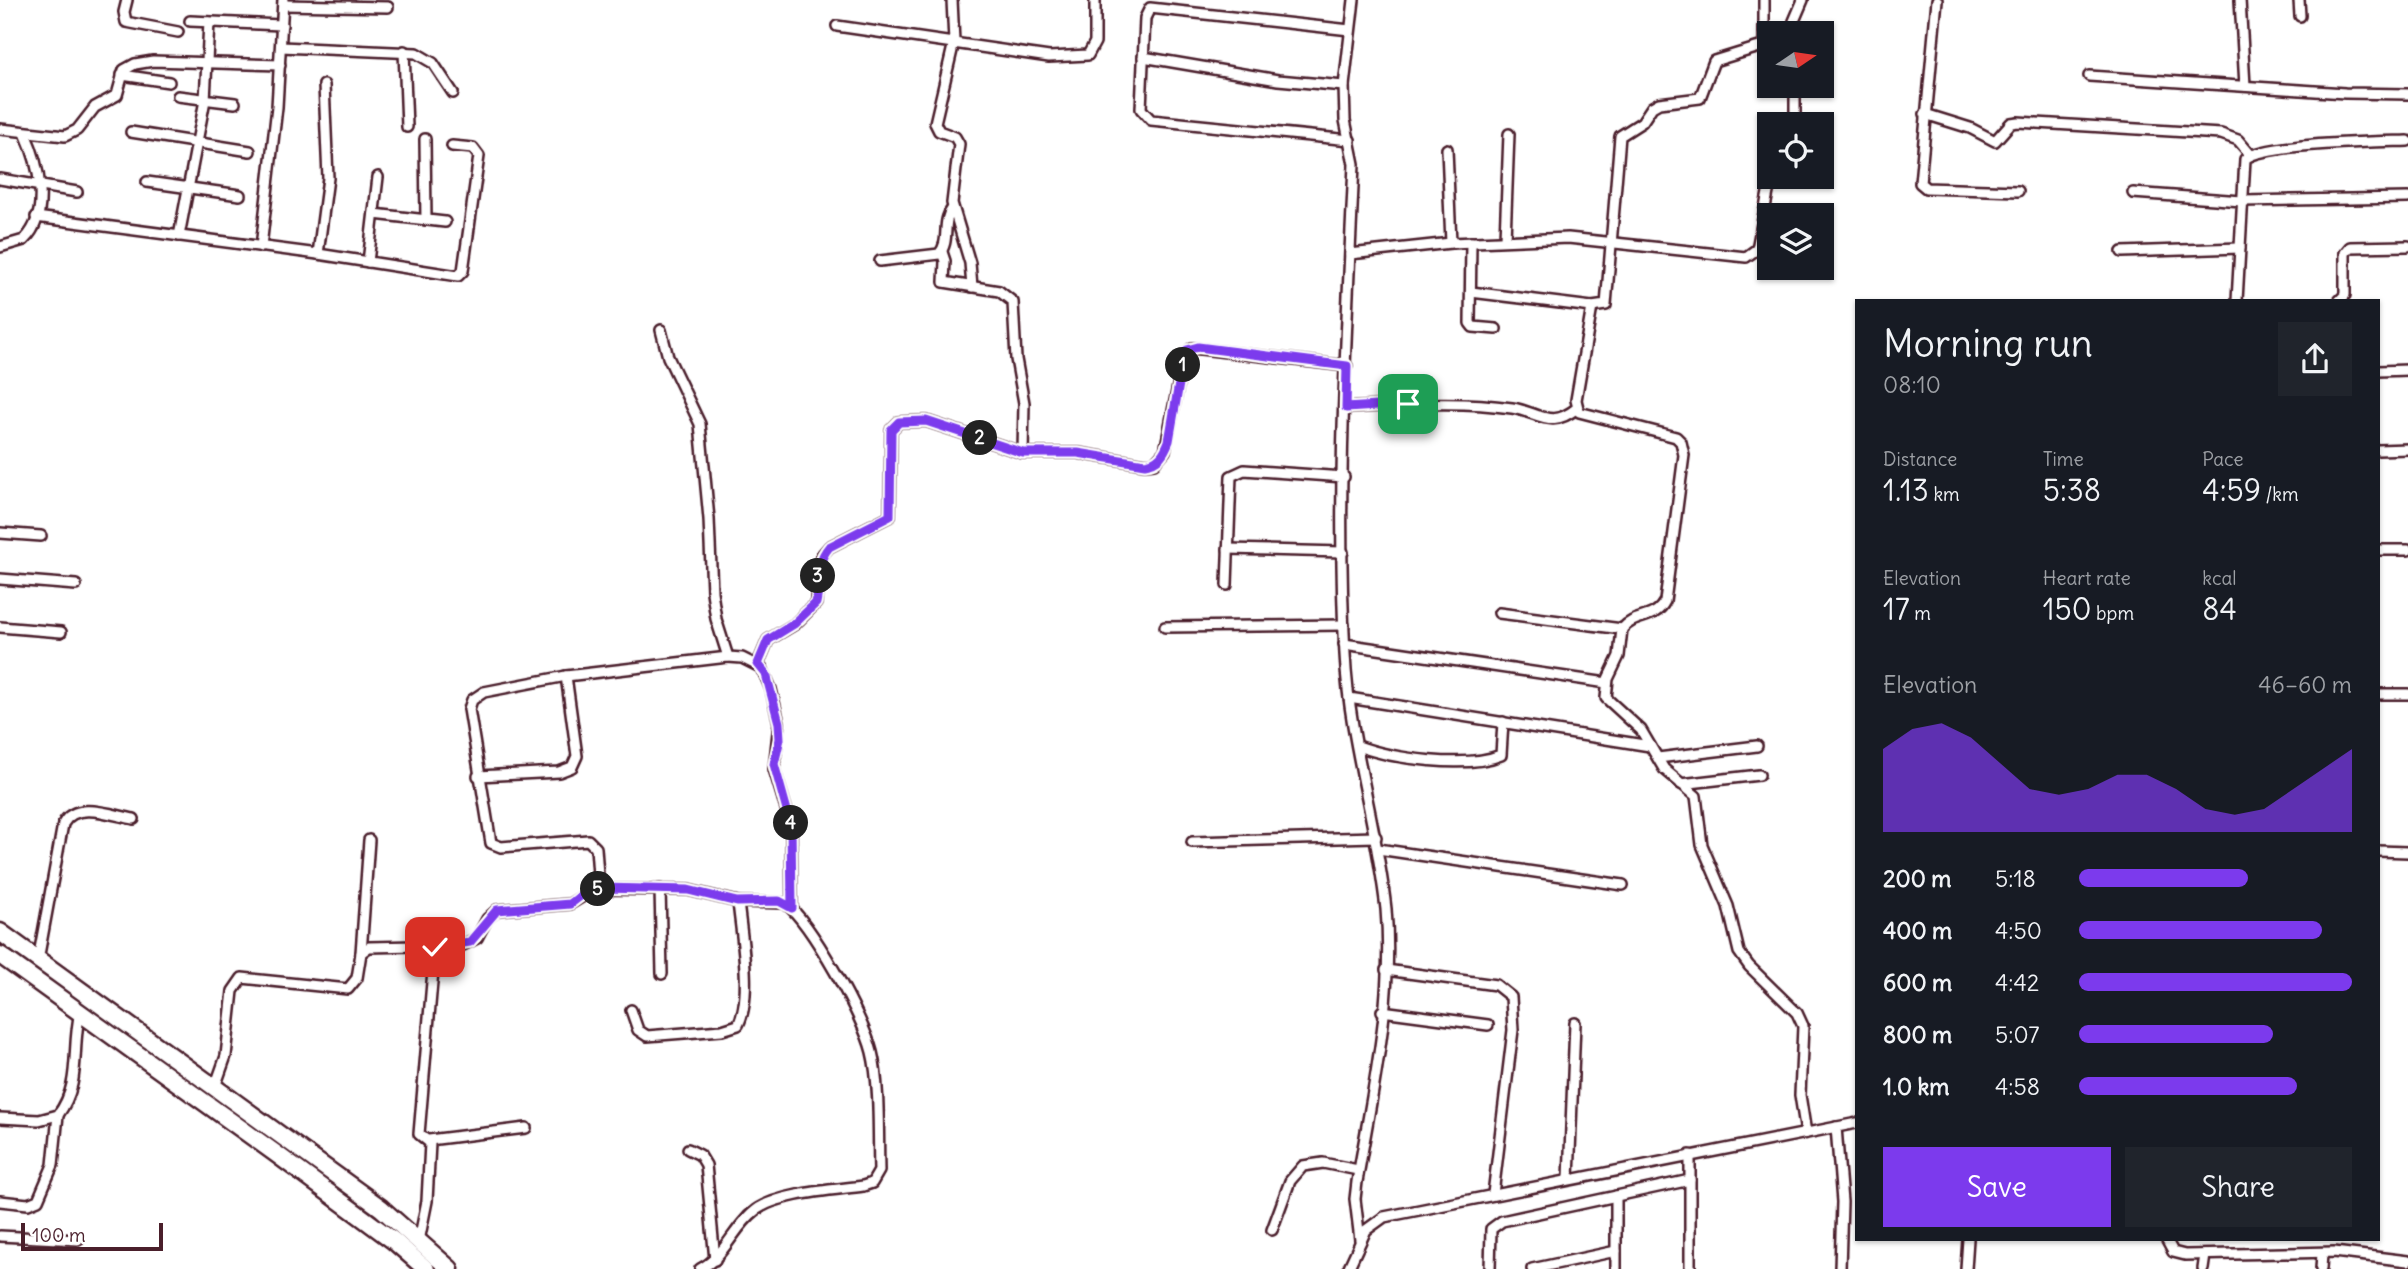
<!DOCTYPE html>
<meta charset="utf-8">
<style>
body{margin:0;font-family:Delius,sans-serif;background:#20242c;color:#f1f3f6;height:100vh;display:flex;flex-direction:column;font-size:26px;white-space:nowrap}
*{box-sizing:border-box;margin:0}
p{font-size:23px;color:#9ea1a6}
.icon{flex:none;width:38px;height:38px;fill:none;stroke:currentColor;stroke-width:2;stroke-linecap:round;stroke-linejoin:round}
.map{position:relative;flex:1;overflow:hidden}
.sheet{position:absolute;left:1855px;top:299px;width:525px;height:942px;display:flex;flex-direction:column;background:#171b24;border-radius:0px;box-shadow:0 2px 5px #0004}
.sheet>*{flex:none}
.needle{width:46px;rotate:77deg}
.tools{position:absolute;left:1757px;top:21px;display:grid;gap:14px}
.tools a{display:grid;place-items:center;width:77px;height:77px;border-radius:0px;background:#171b24;box-shadow:0 2px 5px #0004;font-size:35px}
.scale{position:absolute;left:21px;bottom:18px;width:142px;box-sizing:border-box;padding-left:7px;border:4px solid #4a1f2b;border-top:0;font-size:19px;line-height:24px;white-space:nowrap;color:#4a1f2b;-webkit-text-stroke:5px #fff;paint-order:stroke}
.pin{position:absolute;display:grid;place-items:center;width:60px;height:60px;color:#fff;margin:-30px;border-radius:14px;box-shadow:0 4px 10px #0006}
.km{position:absolute;width:35px;height:35px;margin:-18px;border-radius:50%;background:#222;color:#fff;font-size:19px;line-height:35px;text-align:center}
.round{display:grid;place-items:center;flex:none;width:74px;height:74px;border-radius:0px;background:#20242c}
.summary{display:flex;align-items:center;justify-content:space-between;height:119px;padding:0 28px}
h1{font-size:38px;font-weight:600;line-height:52px}
.stats{display:grid;grid-template-columns:repeat(3,1fr);gap:10px;height:119px;padding:7px 28px}
.stats div{display:grid;align-content:center}
.stats b{font-size:30px;font-weight:600}
.stats small{font-size:19px;font-weight:400}
.stats p{font-size:19px}
.chart{height:196px;padding:14px 28px}
.chart p{display:flex;justify-content:space-between}
.chart svg{width:100%;height:126px;margin-top:7px;fill:#7c3aed;opacity:.7}
.primary-button{display:flex;gap:14px;margin-top:auto;padding:14px 28px}
.primary-button a{flex:1;height:80px;border-radius:0px;background:#7c3aed;color:#fff;font-size:28px;font-weight:600;line-height:80px;text-align:center}
.primary-button a+a{background:#20242c;color:#f1f3f6}
ul{padding:0 28px;list-style:none;font-size:23px}
li{display:grid;grid-template-columns:112px 84px 1fr;align-items:center;height:52px}
li i{height:18px;border-radius:9px;background:#7c3aed}
.map>svg:first-child{display:block}
.lines{fill:none;stroke-linecap:round;stroke-linejoin:round}
.street-casing{stroke:#4a1f2b;stroke-width:14}
.highway-casing{stroke:#4a1f2b;stroke-width:21}
.street{stroke:#fff;stroke-width:9}
.highway{stroke:#fff;stroke-width:16}
.route-casing{stroke:#fff;stroke-width:14}
.route{stroke:#7c3aed;stroke-width:9}
</style>
<div class="map">
<svg width="2408" height="1269" viewBox="0 0 2408 1269">
<rect width="100%" height="100%" fill="#fff"/>
<filter id="ink" filterUnits="userSpaceOnUse"><feTurbulence type="fractalNoise" baseFrequency=".0143" numOctaves="2"/><feDisplacementMap in="SourceGraphic" scale="14" xChannelSelector="R" yChannelSelector="G"/><feConvolveMatrix kernelMatrix="1 2 1 2 8 2 1 2 1" color-interpolation-filters="sRGB"/></filter>
<g filter="url(#ink)">
<g class="lines">
<g class="street-casing">
<g id="street">
<polyline points="127,0 124,12 126,22 178,32"/>
<polyline points="952,0 954,42 935,123 939,131 955,137 959,144 952,203 970,263 972,287"/>
<path d="M 1354,0 L 1344,86 L 1345,120 L 1354,164 C 1347,326 1336,491 1345,654 C 1349,740 1377,824 1386,909 C 1394,1000 1372,1093 1357,1182 L 1355,1199 L 1360,1240"/>
<polyline points="1937,0 1920,183 1926,188 2018,191"/>
<polyline points="2240,0 2245,86"/>
<polyline points="2299,0 2300,16"/>
<polyline points="283,5 388,7"/>
<polyline points="190,21 282,25"/>
<polyline points="837,26 1049,57 1088,55 1095,42 1095,0"/>
<polyline points="1794,33 1794,21 1803,0"/>
<polyline points="1764,45 1764,0"/>
<polyline points="281,47 416,53 433,63 453,93"/>
<polyline points="404,51 407,127"/>
<polyline points="1143,57 1278,80 1344,86"/>
<polyline points="122,75 169,82"/>
<polyline points="2089,76 2345,93 2408,94"/>
<polyline points="1795,86 1795,124"/>
<polyline points="178,96 235,103"/>
<polyline points="1925,114 1970,128 1995,141 2011,123 2018,122 2221,134 2238,140 2250,154"/>
<polyline points="0,129 65,136 77,130 95,107 117,95 124,70 135,64 153,61 280,65"/>
<polyline points="131,132 250,151"/>
<polyline points="425,139 426,220"/>
<polyline points="1350,140 1151,120 1141,109 1145,18 1150,8 1350,30"/>
<polyline points="1447,149 1451,243"/>
<polyline points="0,179 77,192"/>
<polyline points="147,182 240,195"/>
<polyline points="2133,193 2242,201 2408,198"/>
<polyline points="374,214 445,222"/>
<polyline points="36,217 318,254 458,276 463,271 479,156 473,148 452,146"/>
<polyline points="179,236 205,100 209,22"/>
<polyline points="1505,239 1509,134"/>
<polyline points="1471,242 1470,323 1473,327 1496,329"/>
<path d="M 0,247 L 24,240 C 52,213 38,162 25,133"/>
<polyline points="261,247 277,107 283,0"/>
<polyline points="942,252 945,261 944,282 999,291 1013,302 1016,359 1024,403 1023,453"/>
<polyline points="2122,252 2240,248"/>
<polyline points="318,254 328,178 324,85"/>
<polyline points="1350,254 1451,243 1568,238 1746,257 1757,249 1771,177"/>
<path d="M 880,261 L 939,254 C 951,241 941,223 952,209"/>
<polyline points="368,262 378,177"/>
<polyline points="1471,292 1592,307 1606,305 1620,136 1642,122 1652,107 1659,103 1700,98 1714,61 1769,44"/>
<path d="M 2237,301 L 2245,159 C 2264,143 2377,142 2408,141"/>
<polyline points="2339,301 2345,295 2345,253 2350,247 2408,246"/>
<path d="M 1592,307 L 1576,400 L 1579,412 L 1676,437 L 1681,442 L 1684,455 L 1665,601 C 1655,621 1635,613 1622,629 L 1619,656 L 1608,679 L 1606,698 L 1641,730 L 1664,769 L 1696,796 L 1702,845 L 1728,906 L 1739,952 L 1749,966 L 1797,1013 L 1803,1026 L 1800,1095 L 1806,1133"/>
<polyline points="2378,371 2408,370"/>
<path d="M 1345,408 C 1401,405 1457,400 1512,408 C 1539,412 1550,430 1577,408"/>
<polyline points="2378,450 2408,449"/>
<polyline points="0,533 41,536"/>
<polyline points="1228,549 1343,552"/>
<polyline points="2378,550 2408,550"/>
<polyline points="0,579 76,585"/>
<polyline points="1227,585 1231,476 1244,470 1344,477"/>
<polyline points="1499,613 1622,629"/>
<polyline points="0,627 61,632"/>
<polyline points="1165,627 1344,625"/>
<polyline points="1344,644 1607,683"/>
<polyline points="728,657 742,658 762,668 771,689 779,723 774,769 791,825 792,908"/>
<polyline points="758,664 768,640 795,624 816,603 818,564 822,555 829,547 890,516 891,430 899,422 926,421 1023,453 1078,453 1145,464 1154,463 1165,451 1184,355 1192,348 1347,366"/>
<polyline points="2378,694 2408,694"/>
<polyline points="1349,698 1650,746"/>
<path d="M 1358,746 C 1393,759 1467,769 1501,755 L 1503,722"/>
<polyline points="1658,758 1757,746"/>
<polyline points="478,776 559,772 572,767 577,756 566,676"/>
<polyline points="1681,784 1759,775"/>
<polyline points="1192,842 1376,837"/>
<polyline points="1378,849 1623,885"/>
<polyline points="2378,851 2408,852"/>
<polyline points="599,888 596,848 588,840 501,847 491,843 469,709 472,700 484,692 566,676 728,657 716,619 712,592 709,519 700,424 668,357 661,330"/>
<polyline points="660,889 662,974"/>
<polyline points="361,953 369,840"/>
<path d="M 38,960 L 63,824 C 75,800 112,815 134,819"/>
<polyline points="1386,970 1496,985 1511,997 1513,1030 1493,1194"/>
<path d="M 631,1010 L 638,1030 L 647,1036 L 722,1030 L 738,1025 C 753,997 741,933 738,902"/>
<polyline points="1382,1011 1488,1025"/>
<path d="M 215,1087 L 226,1056 L 233,991 L 242,978 L 348,989 L 357,978 L 361,953 L 369,947 L 463,945 L 477,938 L 487,919 L 497,910 L 570,904 L 595,889 L 688,890 L 738,902 L 785,903 C 811,922 864,1019 872,1052 C 880,1083 878,1138 879,1171 L 872,1183 L 863,1186 C 835,1190 779,1193 756,1210 C 733,1227 726,1256 700,1269"/>
<path d="M 0,1118 L 39,1120 L 58,1115 C 82,1083 71,1050 80,1012"/>
<polyline points="1836,1127 1842,1202 1840,1269"/>
<polyline points="429,1140 526,1128"/>
<polyline points="688,1149 700,1155 706,1165 715,1260"/>
<polyline points="1569,1179 1575,1023"/>
<polyline points="0,1201 28,1204 38,1200 53,1165 58,1115"/>
<polyline points="1272,1230 1290,1181 1303,1166 1323,1163 1358,1170"/>
<polyline points="0,1236 78,1240"/>
<polyline points="2166,1239 2173,1252 2185,1255 2334,1252 2408,1261"/>
<polyline points="419,1241 427,1201 430,1143 419,1134 435,947"/>
<polyline points="1348,1269 1366,1230 1384,1217 1857,1123"/>
<polyline points="1490,1269 1491,1229 1502,1221 1690,1180"/>
<polyline points="1532,1269 1616,1251"/>
<polyline points="1616,1269 1616,1196"/>
<polyline points="1690,1269 1690,1155"/>
<polyline points="1966,1269 1968,1239"/>
<polyline points="2203,1269 2205,1255"/>
<polyline points="2321,1269 2322,1253"/>
</g>
</g>
<g class="highway-casing">
<g id="highway">
<polyline points="0,932 381,1208 450,1269"/>
<polyline points="0,955 275,1153 394,1241 426,1269"/>
</g>
</g>
<use href="#street" class="street"/>
<use href="#highway" class="highway"/>
</g>
</g>
<g class="lines" filter="url(#ink)">
<g class="route-casing">
<path id="route" d="M 435,947 L 470,942 L 497,910 L 570,904 L 587,891 L 603,888 L 688,890 L 737,902 L 779,901 L 792,908 L 791,825 L 774,764 L 780,739 L 779,723 L 766,674 L 758,664 L 768,640 L 794,624 L 816,603 C 821,582 814,565 829,547 L 890,516 L 891,430 L 899,422 L 926,421 L 1023,453 L 1078,453 L 1145,464 C 1159,462 1164,454 1169,441 L 1184,355 L 1187,350 L 1198,347 L 1347,366 L 1346,408 L 1408,404"/>
</g>
<use href="#route" class="route"/>
</g>
</svg>
<div class="tools">
<a><svg class="needle" viewBox="-14 -14 28 28"><path d="M0-13l5 13h-10z" fill="#e53935"/><path d="M0 13l5-13h-10z" fill="#9ea1a6"/></svg></a>
<a><svg class="icon" aria-label="locate" viewBox="0 0 24 24"><circle cx="12" cy="12" r="6"/><path d="M12 2v4M12 18v4M2 12h4M18 12h4"/></svg></a>
<a><svg class="icon" aria-label="layers" viewBox="0 0 24 24"><path d="M12 4l9 5-9 5-9-5zM3 14l9 5 9-5"/></svg></a>
</div>
<div class="scale">100 m</div>
<div class="pin" style="left:1408px;top:404px;background:#1e9e55"><svg class="icon" aria-label="arrive" viewBox="0 0 24 24"><path d="M6 21V4h12l-3 4 3 4H6"/></svg></div>
<div class="pin" style="left:435px;top:947px;background:#d93025"><svg class="icon" aria-label="check" viewBox="0 0 24 24"><path d="M5 12l5 5 9-10"/></svg></div>
<b class="km" style="left:1183px;top:365px">1</b>
<b class="km" style="left:980px;top:438px">2</b>
<b class="km" style="left:818px;top:576px">3</b>
<b class="km" style="left:791px;top:823px">4</b>
<b class="km" style="left:598px;top:889px">5</b>
<section class="sheet">
<div class="summary"><div><h1>Morning run</h1><p>08:10</p></div><a class="round"><svg class="icon" aria-label="share" viewBox="0 0 24 24"><path d="M12 15V3M7 8l5-5 5 5M5 13v7h14v-7"/></svg></a></div>
<div class="stats">
<div><p>Distance</p><b>1.13<small> km</small></b></div>
<div><p>Time</p><b>5:38</b></div>
<div><p>Pace</p><b>4:59<small> /km</small></b></div>
</div>
<div class="stats">
<div><p>Elevation</p><b>17<small> m</small></b></div>
<div><p>Heart rate</p><b>150<small> bpm</small></b></div>
<div><p>kcal</p><b>84</b></div>
</div>
<div class="chart"><p><span>Elevation</span>46–60 m</p>
<svg viewBox="0 0 160 44" preserveAspectRatio="none"><path d="M0 44V15L10 8L20 6L30 11L40 20L50 29L60 31L70 29L80 24L90 24L100 29L110 36L120 38L130 36L140 29L150 22L160 15V44z"/></svg>
</div>
<ul>
<li><b>200 m</b>5:18<i style="width:62%"></i></li>
<li><b>400 m</b>4:50<i style="width:89%"></i></li>
<li><b>600 m</b>4:42<i style="width:100%"></i></li>
<li><b>800 m</b>5:07<i style="width:71%"></i></li>
<li><b>1.0 km</b>4:58<i style="width:80%"></i></li>
</ul>
<div class="primary-button"><a>Save</a><a>Share</a></div>
</section>
</div>
